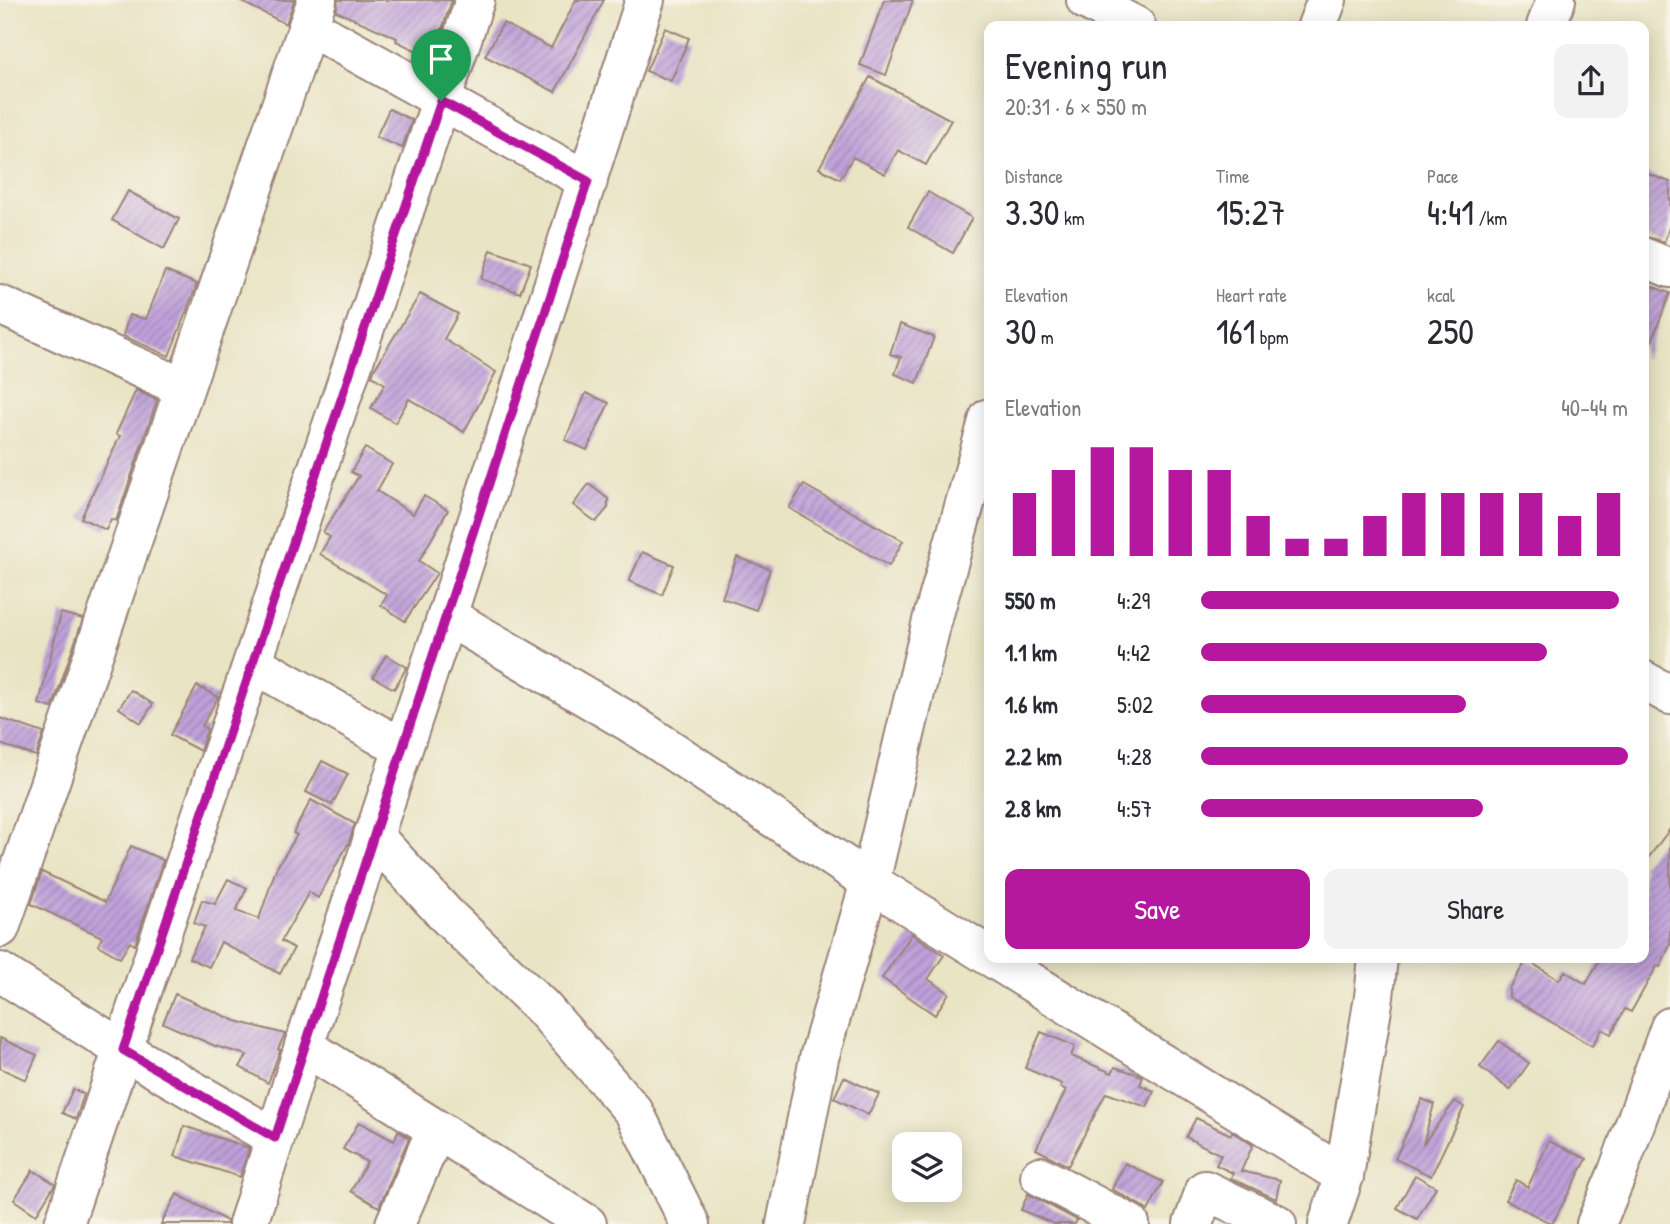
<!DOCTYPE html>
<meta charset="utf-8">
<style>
body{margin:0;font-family:"Patrick Hand",sans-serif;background:#f2f2f3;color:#2b2b33;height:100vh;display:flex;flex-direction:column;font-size:26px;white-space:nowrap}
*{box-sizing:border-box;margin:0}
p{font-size:23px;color:#7c7c81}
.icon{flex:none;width:38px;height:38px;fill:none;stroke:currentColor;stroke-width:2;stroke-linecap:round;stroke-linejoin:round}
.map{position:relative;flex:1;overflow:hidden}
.panel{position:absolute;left:984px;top:21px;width:665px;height:942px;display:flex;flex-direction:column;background:#fff;border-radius:14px;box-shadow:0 4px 18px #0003}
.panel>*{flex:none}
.buttons{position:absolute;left:892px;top:1132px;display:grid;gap:14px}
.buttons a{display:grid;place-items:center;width:70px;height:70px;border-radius:14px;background:#fff;box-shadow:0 4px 18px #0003;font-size:35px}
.pin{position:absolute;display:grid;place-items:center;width:60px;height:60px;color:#fff;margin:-72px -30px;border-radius:50% 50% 50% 0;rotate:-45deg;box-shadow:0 0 7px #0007}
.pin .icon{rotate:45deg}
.round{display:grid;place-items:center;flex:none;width:74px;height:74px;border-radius:14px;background:#f2f2f3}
.summary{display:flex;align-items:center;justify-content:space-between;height:119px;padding:0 21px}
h1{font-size:38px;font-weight:600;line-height:52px}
.stats{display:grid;grid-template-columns:repeat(3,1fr);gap:10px;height:119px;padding:7px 21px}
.stats div{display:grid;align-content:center}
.stats b{font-size:35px;font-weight:600}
.stats small{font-size:19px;font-weight:400}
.stats p{font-size:19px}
.chart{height:196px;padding:14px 21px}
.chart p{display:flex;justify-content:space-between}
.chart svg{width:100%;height:126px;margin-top:7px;stroke:#b5179e;stroke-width:6}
.action{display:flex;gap:14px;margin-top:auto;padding:14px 21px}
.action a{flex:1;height:80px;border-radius:14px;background:#b5179e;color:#fff;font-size:28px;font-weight:600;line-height:80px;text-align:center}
.action a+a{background:#f2f2f3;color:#2b2b33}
ul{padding:0 21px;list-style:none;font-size:23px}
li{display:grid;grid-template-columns:112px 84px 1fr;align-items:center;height:52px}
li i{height:18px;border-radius:9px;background:#b5179e}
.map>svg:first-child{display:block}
.building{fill:url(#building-hatch)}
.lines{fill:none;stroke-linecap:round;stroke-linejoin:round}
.minor-casing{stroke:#9a8278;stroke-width:42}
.minor{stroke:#fff;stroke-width:38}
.route-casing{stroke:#fff;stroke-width:14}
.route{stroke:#b5179e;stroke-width:9}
</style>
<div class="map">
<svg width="1670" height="1224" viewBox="0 0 1670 1224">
<defs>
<pattern id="building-hatch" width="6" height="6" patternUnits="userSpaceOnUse" patternTransform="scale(1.75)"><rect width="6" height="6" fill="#bfa1da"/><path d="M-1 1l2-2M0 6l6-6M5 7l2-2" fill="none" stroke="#9d83b1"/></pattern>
</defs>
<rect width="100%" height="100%" fill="#f7f3e8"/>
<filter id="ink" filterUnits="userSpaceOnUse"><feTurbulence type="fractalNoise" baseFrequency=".0143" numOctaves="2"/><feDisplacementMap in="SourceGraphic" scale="14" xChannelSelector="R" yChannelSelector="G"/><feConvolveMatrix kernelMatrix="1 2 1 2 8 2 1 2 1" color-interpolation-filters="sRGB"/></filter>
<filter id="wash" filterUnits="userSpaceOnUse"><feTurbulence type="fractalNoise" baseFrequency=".00686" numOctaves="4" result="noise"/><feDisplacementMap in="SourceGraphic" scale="28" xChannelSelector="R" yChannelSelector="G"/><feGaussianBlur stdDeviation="1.57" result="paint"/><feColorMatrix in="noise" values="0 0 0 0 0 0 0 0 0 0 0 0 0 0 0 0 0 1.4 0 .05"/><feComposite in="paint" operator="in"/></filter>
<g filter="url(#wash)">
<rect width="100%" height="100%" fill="#e9e4c4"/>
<g id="blocks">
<g class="building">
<polygon points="238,0 294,0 286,24"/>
<polygon points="338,0 452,0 432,58 396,41 397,38 336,11"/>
<polygon points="576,0 604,0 555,92 485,56 503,23 551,48"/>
<polygon points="884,0 913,0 886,75 860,65"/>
<polygon points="665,28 689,38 671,81 646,71"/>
<polygon points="870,77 951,120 926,165 898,150 885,174 853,157 840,179 819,168"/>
<polygon points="389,109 412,120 402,148 376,137"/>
<polygon points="1643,172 1670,182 1670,225 1664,242 1643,236"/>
<polygon points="128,191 179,219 164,249 112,220"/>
<polygon points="928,192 972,218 953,253 908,227"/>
<polygon points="491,250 531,264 520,293 481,279"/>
<polygon points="165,271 197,284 169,356 123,336 129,315 146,319"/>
<polygon points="1643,283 1670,293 1645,359 1643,359"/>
<polygon points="420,294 458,314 444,339 496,372 464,432 409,399 395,423 371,408 385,384 372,376 374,370"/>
<polygon points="900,324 934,337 917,383 895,374 901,357 890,354"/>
<polygon points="136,390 157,400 116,521 111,519 106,530 81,518 120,436 116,434"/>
<polygon points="586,393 609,403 587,450 565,440"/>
<polygon points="365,448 392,464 377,491 413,514 424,496 448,510 419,561 437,573 405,621 381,605 387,595 320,554 330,537 323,532 359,476 351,472"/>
<polygon points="589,484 608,499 608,508 596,522 573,505"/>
<polygon points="804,485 903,541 889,566 789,508"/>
<polygon points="642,552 674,565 662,595 629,581"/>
<polygon points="737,557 770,569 756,610 722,598"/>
<polygon points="61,613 83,619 52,708 39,704"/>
<polygon points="386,655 407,667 394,689 373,677"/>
<polygon points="197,686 218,697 202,726 207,729 200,751 170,735"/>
<polygon points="131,690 153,704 141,723 119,708"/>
<polygon points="0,718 44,733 36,756 0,744"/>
<polygon points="322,761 348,774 332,805 306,792"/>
<polygon points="311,800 355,824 349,842 318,898 309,892 281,941 294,948 280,974 221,942 209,967 189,958 205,927 194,923 202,900 215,904 228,879 247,888 236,911 259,919 276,869 297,835 293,833"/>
<polygon points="1670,829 1670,945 1660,967 1657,966 1631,1012 1625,1009 1611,1034 1602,1029 1592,1046 1509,997 1509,988 1527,960 1559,980 1565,971 1586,984 1601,957 1643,957 1643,865"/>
<polygon points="131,846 163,860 135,945 130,942 120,958 98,945 102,937 31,904 42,872 105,902"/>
<polygon points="912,934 944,955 928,979 949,993 935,1015 882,978"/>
<polygon points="175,994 236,1021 285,1034 278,1049 280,1050 268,1083 240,1067 247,1055 215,1046 163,1023"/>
<polygon points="1041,1032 1075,1046 1071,1056 1112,1073 1115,1067 1139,1075 1143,1077 1140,1085 1154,1091 1147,1107 1106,1093 1068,1166 1036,1149 1066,1090 1060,1087 1062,1084 1025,1068"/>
<polygon points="0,1038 37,1055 26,1080 0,1068"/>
<polygon points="1499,1041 1529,1063 1510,1090 1480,1067"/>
<polygon points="844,1077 879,1094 868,1115 834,1098"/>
<polygon points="73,1089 84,1094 76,1119 62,1113"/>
<polygon points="1422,1099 1434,1104 1423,1144 1455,1101 1464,1107 1431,1176 1395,1159"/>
<polygon points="1196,1118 1231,1135 1232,1132 1253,1145 1241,1171 1280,1180 1276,1199 1231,1178 1233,1173 1216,1165 1221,1155 1186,1137"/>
<polygon points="359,1122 394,1141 398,1131 409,1138 379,1207 351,1191 367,1162 343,1149"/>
<polygon points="184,1126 249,1148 240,1177 175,1156"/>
<polygon points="1549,1141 1587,1159 1552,1224 1505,1200 1516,1180 1528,1187"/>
<polygon points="1125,1163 1163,1182 1148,1211 1140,1205 1112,1189"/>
<polygon points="33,1170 55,1184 36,1215 14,1200"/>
<polygon points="1415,1175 1436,1187 1417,1219 1397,1208"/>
<polygon points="177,1194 227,1221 227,1224 161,1224"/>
<polygon points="1028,1194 1077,1220 1075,1224 1054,1224 1021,1210"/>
</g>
</g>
</g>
<g filter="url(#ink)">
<use href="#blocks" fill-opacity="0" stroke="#9a8278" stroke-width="2"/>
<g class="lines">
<g class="minor-casing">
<g id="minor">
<polyline points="1086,0 1136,26"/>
<polyline points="308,26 588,181"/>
<polyline points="1317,26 1327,0"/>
<polyline points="1546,26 1556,0"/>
<polyline points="1643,257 1670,268"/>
<polyline points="0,305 184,388"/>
<polyline points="447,616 629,722 870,882 989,956"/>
<polyline points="253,663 402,748"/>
<polyline points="1643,680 1670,695"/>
<polyline points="373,835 446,915 543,1008 634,1112 690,1224"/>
<polyline points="0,928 317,0"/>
<polyline points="991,957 1344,1176"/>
<polyline points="0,972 123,1050 275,1138"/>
<polyline points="304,1046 587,1224"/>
<polyline points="1040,1176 1130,1224"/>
<polyline points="64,1224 475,0"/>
<polyline points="248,1224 304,1046 447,616 645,0"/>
<polyline points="395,1224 436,1130"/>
<polyline points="786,1224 819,1058 870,882 932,621 989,418"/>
<polyline points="1193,1224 1205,1190 1277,1224"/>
<polyline points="1328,1224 1344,1176 1374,997 1378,957"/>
<polyline points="1596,1224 1617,1174 1670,1027"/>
</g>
</g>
<use href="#minor" class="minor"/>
</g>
</g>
<g class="lines" filter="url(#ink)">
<g class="route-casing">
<polygon id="route" points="441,101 588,181 275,1138 123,1050"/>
</g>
<use href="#route" class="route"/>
</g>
</svg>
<div class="buttons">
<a><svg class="icon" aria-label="layers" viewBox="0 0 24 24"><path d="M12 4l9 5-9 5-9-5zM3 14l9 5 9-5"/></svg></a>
</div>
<div class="pin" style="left:441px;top:101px;background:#1e9e55"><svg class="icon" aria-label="arrive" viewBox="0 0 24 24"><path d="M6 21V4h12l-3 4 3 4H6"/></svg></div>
<section class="panel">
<div class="summary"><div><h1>Evening run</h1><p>20:31 · 6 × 550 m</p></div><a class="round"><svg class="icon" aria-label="share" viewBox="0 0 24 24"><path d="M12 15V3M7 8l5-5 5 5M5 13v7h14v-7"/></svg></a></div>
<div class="stats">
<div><p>Distance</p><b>3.30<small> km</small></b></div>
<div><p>Time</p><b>15:27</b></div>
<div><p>Pace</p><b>4:41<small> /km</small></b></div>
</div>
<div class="stats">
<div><p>Elevation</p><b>30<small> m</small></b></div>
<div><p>Heart rate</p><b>161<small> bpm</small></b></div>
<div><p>kcal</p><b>250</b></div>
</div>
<div class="chart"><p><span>Elevation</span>40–44 m</p>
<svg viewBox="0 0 160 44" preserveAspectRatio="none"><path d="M5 44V22M15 44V14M25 44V6M35 44V6M45 44V14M55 44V14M65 44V30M75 44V38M85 44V38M95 44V30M105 44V22M115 44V22M125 44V22M135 44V22M145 44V30M155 44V22"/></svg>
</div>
<ul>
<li><b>550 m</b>4:29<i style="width:98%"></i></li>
<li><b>1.1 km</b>4:42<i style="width:81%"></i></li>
<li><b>1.6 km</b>5:02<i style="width:62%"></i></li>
<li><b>2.2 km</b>4:28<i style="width:100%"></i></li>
<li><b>2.8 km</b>4:57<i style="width:66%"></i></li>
</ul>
<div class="action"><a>Save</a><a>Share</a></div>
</section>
</div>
